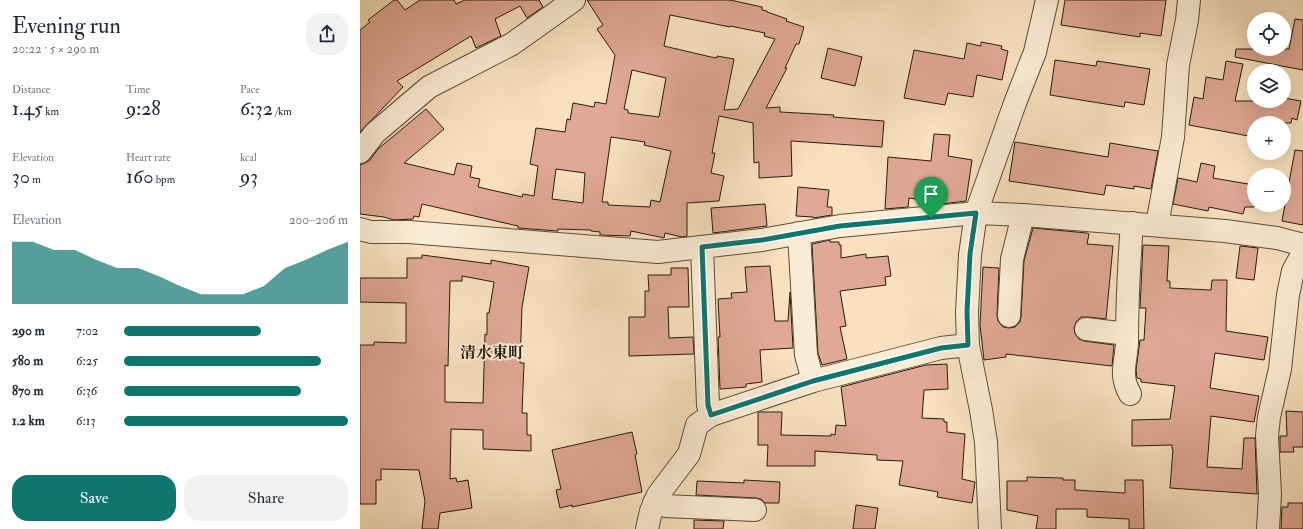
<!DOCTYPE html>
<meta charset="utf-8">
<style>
body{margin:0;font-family:"IM FELL Double Pica","Noto Serif JP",serif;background:#f2f2f3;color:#1f2937;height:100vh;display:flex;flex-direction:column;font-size:15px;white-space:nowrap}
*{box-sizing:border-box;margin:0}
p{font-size:13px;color:#747a83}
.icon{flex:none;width:22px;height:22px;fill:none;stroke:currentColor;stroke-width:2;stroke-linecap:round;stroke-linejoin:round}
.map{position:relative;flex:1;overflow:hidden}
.sheet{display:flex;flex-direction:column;background:#fff;width:360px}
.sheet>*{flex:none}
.buttons{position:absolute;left:887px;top:12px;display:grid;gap:8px}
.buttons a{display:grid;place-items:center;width:44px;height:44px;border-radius:50%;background:#fff;box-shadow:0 4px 16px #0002;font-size:20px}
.pin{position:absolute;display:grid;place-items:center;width:34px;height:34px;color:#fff;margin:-41px -17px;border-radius:50% 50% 50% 0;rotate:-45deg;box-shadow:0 0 4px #0007}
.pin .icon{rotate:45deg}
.round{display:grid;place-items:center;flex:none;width:42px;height:42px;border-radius:16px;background:#f2f2f3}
.summary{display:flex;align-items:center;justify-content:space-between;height:68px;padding:0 12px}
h1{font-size:22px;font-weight:600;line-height:30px}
.stats{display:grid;grid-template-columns:repeat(3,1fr);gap:6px;height:68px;padding:4px 12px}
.stats div{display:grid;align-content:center}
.stats b{font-size:20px;font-weight:600}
.stats small{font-size:11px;font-weight:400}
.stats p{font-size:11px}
.chart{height:112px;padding:8px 12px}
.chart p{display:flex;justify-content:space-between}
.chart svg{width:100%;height:72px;margin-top:4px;fill:#0f766e;opacity:.7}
.primary-button{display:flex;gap:8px;margin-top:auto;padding:8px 12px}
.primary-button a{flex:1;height:46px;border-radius:16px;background:#0f766e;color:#fff;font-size:16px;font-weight:600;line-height:46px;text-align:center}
.primary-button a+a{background:#f2f2f3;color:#1f2937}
ul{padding:0 12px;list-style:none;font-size:13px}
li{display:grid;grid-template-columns:64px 48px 1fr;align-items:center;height:30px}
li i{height:10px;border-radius:5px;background:#0f766e}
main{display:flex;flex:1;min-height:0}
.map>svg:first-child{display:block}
.building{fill:#e0a895;stroke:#261c0f;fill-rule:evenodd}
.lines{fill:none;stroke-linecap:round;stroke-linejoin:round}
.minor-casing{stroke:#5b4d3b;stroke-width:24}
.minor{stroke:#fbecd5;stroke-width:22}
.route-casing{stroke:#fff;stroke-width:8}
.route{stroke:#0f766e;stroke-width:5}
.labels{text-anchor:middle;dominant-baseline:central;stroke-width:4;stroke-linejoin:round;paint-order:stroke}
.quarter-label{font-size:16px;font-weight:bold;fill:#261c0f;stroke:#fbecd5}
</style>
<main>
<section class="sheet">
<div class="summary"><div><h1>Evening run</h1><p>20:22 · 5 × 290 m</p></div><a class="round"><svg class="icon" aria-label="share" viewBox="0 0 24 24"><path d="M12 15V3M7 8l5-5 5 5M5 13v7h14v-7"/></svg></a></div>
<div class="stats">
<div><p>Distance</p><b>1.45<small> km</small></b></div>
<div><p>Time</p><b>9:28</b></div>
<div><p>Pace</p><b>6:32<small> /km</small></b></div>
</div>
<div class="stats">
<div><p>Elevation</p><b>30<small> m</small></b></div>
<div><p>Heart rate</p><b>160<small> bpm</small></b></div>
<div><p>kcal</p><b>93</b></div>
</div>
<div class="chart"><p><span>Elevation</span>200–206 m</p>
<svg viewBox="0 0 160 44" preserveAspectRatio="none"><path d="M0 44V6L10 6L20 11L30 11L40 17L50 22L60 22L70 27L80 33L90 38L100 38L110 38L120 33L130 22L140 17L150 11L160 6V44z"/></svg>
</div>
<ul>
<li><b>290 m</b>7:02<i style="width:61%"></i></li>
<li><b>580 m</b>6:25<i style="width:88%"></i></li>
<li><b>870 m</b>6:36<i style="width:79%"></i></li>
<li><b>1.2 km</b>6:13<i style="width:100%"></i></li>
</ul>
<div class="primary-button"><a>Save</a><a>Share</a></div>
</section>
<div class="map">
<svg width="943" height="529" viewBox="0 0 943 529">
<rect width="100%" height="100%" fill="#f9e1bf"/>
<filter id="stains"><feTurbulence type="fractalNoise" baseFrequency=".005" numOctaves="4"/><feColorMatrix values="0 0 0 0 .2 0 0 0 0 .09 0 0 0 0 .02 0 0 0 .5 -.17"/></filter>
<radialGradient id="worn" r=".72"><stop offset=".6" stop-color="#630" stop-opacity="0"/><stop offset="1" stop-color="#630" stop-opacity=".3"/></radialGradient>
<g class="building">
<polygon points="34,0 37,0 45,10 60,0 94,0 96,4 105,0 179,0 183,7 167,18 160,6 135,19 141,36 116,48 111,36 37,81 43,87 0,132 0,30 10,22 8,20"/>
<path d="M 227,0 L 370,0 L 402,7 L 402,10 L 407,11 L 407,12 L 427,19 L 426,21 L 444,27 L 439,44 L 436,44 L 425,68 L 427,68 L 406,108 L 420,107 L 420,112 L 474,115 L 473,117 L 524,121 L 522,147 L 431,141 L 432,176 L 399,178 L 399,162 L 394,163 L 393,123 L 359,116 L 352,153 L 355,153 L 351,173 L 364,176 L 359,201 L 327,203 L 327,236 L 322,237 L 305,233 L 304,238 L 271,231 L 270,236 L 240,235 L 240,232 L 231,231 L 231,230 L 198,229 L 198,231 L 159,228 L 158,228 L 158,226 L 62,204 L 59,217 L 54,216 L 53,219 L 34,220 L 24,217 L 0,214 L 0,165 L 5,163 L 10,160 L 18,149 L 66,109 L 84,129 L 44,163 L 94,175 L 97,163 L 112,166 L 110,177 L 120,179 L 118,187 L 162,197 L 163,194 L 174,196 L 178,166 L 170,164 L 176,128 L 205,132 L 207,119 L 210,120 L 213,103 L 234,107 L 235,102 L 246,104 L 255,55 L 237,29 L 243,25 ZM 310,15 L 370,27 L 370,26 L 405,33 L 404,36 L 415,39 L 378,109 L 364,110 L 374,59 L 357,56 L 357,58 L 351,57 L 304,46 ZM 272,70 L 306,78 L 299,117 L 268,113 L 268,110 L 264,109 ZM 251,137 L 285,142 L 284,145 L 311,151 L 300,202 L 291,200 L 290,207 L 248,205 L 248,202 L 242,202 ZM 196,169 L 225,173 L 223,203 L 192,199 Z"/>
<polygon points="705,0 806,0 801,36 780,33 780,37 701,25"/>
<polygon points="935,19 943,20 943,70 875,57 876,49 929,49"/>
<polygon points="621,42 642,46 641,49 648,51 642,80 617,75 613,97 588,93 585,105 544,98 554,50 604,59 607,43 621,46"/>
<polygon points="468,48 502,57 495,86 461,78"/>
<polygon points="695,60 736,66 737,61 790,69 784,105 765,102 764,107 690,95"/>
<polygon points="866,61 883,64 875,101 924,101 924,98 941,101 937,120 932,118 931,123 894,123 894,137 829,125 834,97 843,99 846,77 863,80"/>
<polygon points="574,134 590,135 588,156 612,160 606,201 581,204 581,203 549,198 548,207 525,209 528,157 571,161"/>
<polygon points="655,142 748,157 750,143 798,151 791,189 774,186 774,189 746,185 744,195 649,181"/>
<polygon points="935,150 943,151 943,225 922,221"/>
<polygon points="841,163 855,166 853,178 894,185 894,207 885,207 883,214 849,207 848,211 813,204 818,178 837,182"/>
<polygon points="438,187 469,190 467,207 472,207 472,215 453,218 453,217 436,216"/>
<polygon points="405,204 407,226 353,233 351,208"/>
<polygon points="673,228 727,233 729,234 727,244 753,246 746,319 728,317 721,317 716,322 714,328 715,334 719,339 724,341 754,345 752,366 646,354 646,357 624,360 620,325 623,267 639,268 637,315 638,321 643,327 649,328 655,327 660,322 661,317 664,261"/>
<polygon points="470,240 470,242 479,242 479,245 481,245 481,258 506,254 506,258 528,256 531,276 525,277 526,285 480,291 486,326 480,327 487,359 462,365 458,353 452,244"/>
<polygon points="783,245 809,246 807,281 810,281 810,288 851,290 852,280 867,280 866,331 908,337 904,360 855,353 850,388 899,396 894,422 851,416 847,467 882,469 884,438 895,438 897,494 810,488 813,449 812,449 812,445 772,446 772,420 810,419 815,386 781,382 781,379 777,378 776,370 780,340 784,340 786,308 780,308"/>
<polygon points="880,246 898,248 894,280 876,278"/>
<path d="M 62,255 L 131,264 L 131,260 L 169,267 L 162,307 L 160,363 L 164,363 L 162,413 L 167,413 L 167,435 L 171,435 L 171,451 L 123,449 L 123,430 L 91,429 L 90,479 L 96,478 L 97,482 L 108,480 L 112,508 L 80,513 L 78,529 L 62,529 L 65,501 L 59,470 L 21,469 L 21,480 L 16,480 L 16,504 L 0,504 L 0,345 L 14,345 L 14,342 L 46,343 L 46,303 L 0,302 L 0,278 L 47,278 L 47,258 L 62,258 ZM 102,276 L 134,282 L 129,313 L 127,313 L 127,335 L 125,334 L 123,403 L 85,402 L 85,365 L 88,366 L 90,281 L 102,281 Z"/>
<polygon points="410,266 415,321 428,321 430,292 433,348 400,350 402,382 386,384 386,387 360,389 358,337 360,337 358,299 372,298 371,293 387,292 385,267"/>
<polygon points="311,268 328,268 329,307 308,307 309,338 333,337 334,354 269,356 269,317 285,317 285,291 289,291 288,275 311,275"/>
<polygon points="587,364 588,389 564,390 562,418 584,419 584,422 587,422 587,432 605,434 602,479 615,482 612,503 577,497 578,492 539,485 543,461 517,460 517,455 455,451 455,466 407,466 408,445 398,445 398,412 422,412 421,435 471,436 471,434 475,435 476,425 486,426 481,387 566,365"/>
<polygon points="926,411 943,412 943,447 933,447 934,452 920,452 920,436 927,436"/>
<polygon points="272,432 277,454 275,455 282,492 212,507 212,505 200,508 196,490 201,489 192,450"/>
<polygon points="667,477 703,478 703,480 715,480 715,490 765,493 765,480 783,480 784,529 769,529 769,519 727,517 727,509 696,509 696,529 676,529 678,516 647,510 647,481 667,481"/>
<polygon points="384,480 420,482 419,503 405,503 401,499 396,498 336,495 337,481 384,483"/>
<polygon points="928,503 943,503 943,529 921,529 922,507 928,507"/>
<polygon points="496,505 518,508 515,529 493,529"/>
<polygon points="334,520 364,521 363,529 334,529"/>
</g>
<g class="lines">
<g class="minor-casing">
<g id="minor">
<polyline points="0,152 15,133 69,87 152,44 214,0"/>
<polyline points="797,225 813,137 818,65 827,20 829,0"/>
<polyline points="0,229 11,232 49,232 298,252 402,240 480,226 616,213 663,215 865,231 917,238 943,245"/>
<polyline points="439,233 446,355 453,381"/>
<polyline points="342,247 348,405 351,415"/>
<polyline points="649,316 652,259 663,215"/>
<polyline points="726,329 767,334"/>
<path d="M 770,394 C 759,375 766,363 767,343 C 767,303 769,263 772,223"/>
<polyline points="294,503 305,506 395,510"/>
<polyline points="287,529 291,511 298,495 329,454 337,425 351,415 453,381 581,348 608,345"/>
<polyline points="630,529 626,442 621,410 608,345 607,312 610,255 616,213 655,103 675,52 687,0"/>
<polyline points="908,529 910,494 907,436 909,417 920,369 928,295 933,271 943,253"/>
</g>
</g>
<use href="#minor" class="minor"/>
</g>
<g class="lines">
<g class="route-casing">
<polygon id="route" points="616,213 610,254 607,312 608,345 581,348 453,381 351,415 348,405 342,247 402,240 480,226"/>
</g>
<use href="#route" class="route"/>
</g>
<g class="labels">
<g class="quarter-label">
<text x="132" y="353">清水東町</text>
</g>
</g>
<rect width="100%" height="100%" filter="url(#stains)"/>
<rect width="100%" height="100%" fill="url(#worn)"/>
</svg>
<div class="buttons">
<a><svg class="icon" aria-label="locate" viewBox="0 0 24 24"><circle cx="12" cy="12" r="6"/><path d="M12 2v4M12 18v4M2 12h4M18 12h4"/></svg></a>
<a><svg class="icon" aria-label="layers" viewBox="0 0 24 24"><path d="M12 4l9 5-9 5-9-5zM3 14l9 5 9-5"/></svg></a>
<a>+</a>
<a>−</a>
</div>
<div class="pin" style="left:571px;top:218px;background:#1e9e55"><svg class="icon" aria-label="arrive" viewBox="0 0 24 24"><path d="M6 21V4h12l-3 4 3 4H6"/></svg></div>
</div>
</main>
